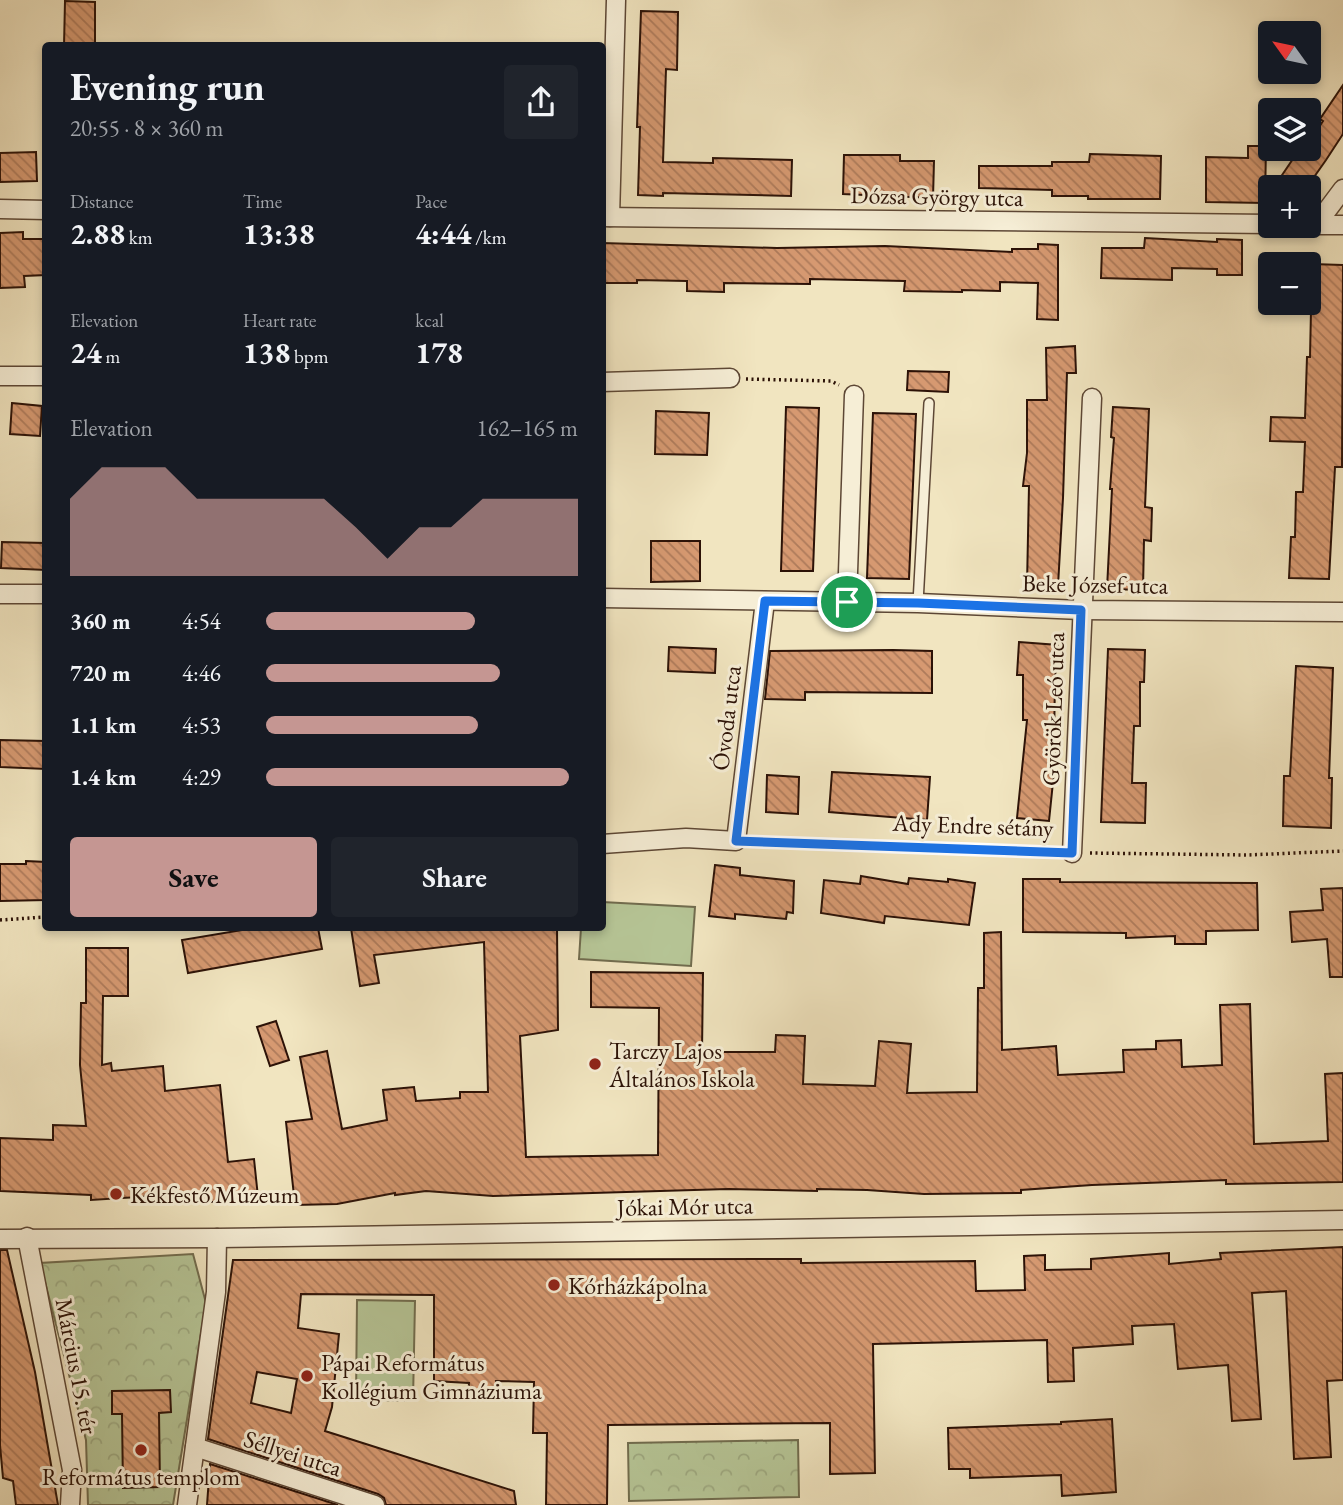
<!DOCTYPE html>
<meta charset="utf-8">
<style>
body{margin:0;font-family:"EB Garamond",serif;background:#20242c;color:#f1f3f6;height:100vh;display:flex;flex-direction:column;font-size:26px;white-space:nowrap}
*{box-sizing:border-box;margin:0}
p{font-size:23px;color:#9ea1a6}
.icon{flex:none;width:38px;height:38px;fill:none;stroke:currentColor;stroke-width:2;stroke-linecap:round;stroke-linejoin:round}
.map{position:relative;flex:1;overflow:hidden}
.details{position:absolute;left:42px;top:42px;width:564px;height:889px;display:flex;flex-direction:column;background:#171b24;border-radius:7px;box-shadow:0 4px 10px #0003}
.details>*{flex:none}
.needle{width:46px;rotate:303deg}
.fabs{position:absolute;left:1258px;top:21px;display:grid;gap:14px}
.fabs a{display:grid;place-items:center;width:63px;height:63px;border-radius:7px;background:#171b24;box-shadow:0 4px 10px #0003;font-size:35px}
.pin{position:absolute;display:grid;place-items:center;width:60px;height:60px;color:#fff;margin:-30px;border:4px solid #fff;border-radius:50%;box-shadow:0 2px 7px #0007}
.round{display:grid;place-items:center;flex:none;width:74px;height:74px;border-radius:7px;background:#20242c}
.head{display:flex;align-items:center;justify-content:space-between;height:119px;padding:0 28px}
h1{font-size:38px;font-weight:700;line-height:52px}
.figures{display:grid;grid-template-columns:repeat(3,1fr);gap:10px;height:119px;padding:7px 28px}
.figures div{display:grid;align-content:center}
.figures b{font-size:30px;font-weight:700}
.figures small{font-size:19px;font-weight:400}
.figures p{font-size:19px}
.chart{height:196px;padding:14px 28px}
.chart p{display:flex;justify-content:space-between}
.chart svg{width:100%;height:126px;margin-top:7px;fill:#c59692;opacity:.7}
.cta{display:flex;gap:14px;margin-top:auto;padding:14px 28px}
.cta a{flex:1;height:80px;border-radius:7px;background:#c59692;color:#111;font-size:28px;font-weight:700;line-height:80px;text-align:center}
.cta a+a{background:#20242c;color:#f1f3f6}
ul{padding:0 28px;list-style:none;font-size:23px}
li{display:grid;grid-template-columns:112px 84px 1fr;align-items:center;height:52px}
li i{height:18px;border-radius:9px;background:#c59692}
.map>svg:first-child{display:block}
.park{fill:url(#park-crowns);stroke:#716c4e;stroke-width:2}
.pitch{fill:#b6c596;stroke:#716c4e;stroke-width:2}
.building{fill:url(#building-back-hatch);stroke:#2c1207;stroke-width:2;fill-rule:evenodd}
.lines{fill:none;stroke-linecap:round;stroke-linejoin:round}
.service-casing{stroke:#5d4735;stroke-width:12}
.minor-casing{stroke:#5d4735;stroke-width:21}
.path{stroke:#2c1207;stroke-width:3.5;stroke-dasharray:2 3.5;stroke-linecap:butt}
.service{stroke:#f6eed6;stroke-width:9}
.minor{stroke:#f6eed6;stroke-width:18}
.route-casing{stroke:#fff;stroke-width:14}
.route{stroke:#1a73e8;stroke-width:9}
.poi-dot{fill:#8f2418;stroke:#f6eed6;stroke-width:2.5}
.labels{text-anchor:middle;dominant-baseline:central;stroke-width:6;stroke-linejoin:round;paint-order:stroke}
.street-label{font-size:24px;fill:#2c1207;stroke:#f6eed6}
.poi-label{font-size:24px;fill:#2c1207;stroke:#f6eed6;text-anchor:start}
</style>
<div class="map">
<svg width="1343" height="1505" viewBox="0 0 1343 1505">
<defs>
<pattern id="park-crowns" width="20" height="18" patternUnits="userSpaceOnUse" patternTransform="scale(1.75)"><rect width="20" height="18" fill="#b6c596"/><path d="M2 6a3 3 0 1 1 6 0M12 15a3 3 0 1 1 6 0" fill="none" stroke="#9da880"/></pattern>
<pattern id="building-back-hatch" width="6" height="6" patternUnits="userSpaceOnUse" patternTransform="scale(1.75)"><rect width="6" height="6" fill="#d69971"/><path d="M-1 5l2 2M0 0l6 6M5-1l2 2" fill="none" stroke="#ae7b5b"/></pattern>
</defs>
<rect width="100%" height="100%" fill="#f1e5c0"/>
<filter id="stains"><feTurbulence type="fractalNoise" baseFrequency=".00286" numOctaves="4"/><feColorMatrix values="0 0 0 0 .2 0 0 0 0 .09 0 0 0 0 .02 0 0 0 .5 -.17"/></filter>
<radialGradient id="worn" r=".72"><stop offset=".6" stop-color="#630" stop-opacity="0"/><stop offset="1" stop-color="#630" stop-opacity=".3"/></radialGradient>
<g class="park">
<polygon points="193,1254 206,1303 173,1505 88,1505 86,1440 40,1263"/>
<polygon points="798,1440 799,1497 629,1501 628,1443"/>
</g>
<g class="pitch">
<polygon points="602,902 695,907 691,966 579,959 581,928 602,928"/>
<polygon points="357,1300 415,1301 413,1401 356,1400"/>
</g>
<g class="building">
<polygon points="65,1 95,2 95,46 64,46"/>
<polygon points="641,11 678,12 677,70 666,69 663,162 713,163 713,158 792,160 791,196 663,193 663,196 638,195 640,127 637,127"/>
<polygon points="1343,85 1343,134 1326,160 1307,187 1274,187 1299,150 1303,152 1305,149 1309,149 1309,142 1323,121 1320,119"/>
<polygon points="1248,146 1266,146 1265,203 1206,202 1206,157 1248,158"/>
<polygon points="36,152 37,181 0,182 0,153"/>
<polygon points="1090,154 1161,156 1160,199 1088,199 1088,196 1052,196 1052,190 979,188 979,166 1052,166 1052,162 1089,162"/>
<polygon points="844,155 900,155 900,161 934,161 933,198 843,194"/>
<polygon points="23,232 23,239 46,239 46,275 24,276 25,287 0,288 0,233"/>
<polygon points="1145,238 1217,242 1217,239 1242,240 1242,275 1217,275 1217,269 1172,268 1172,280 1101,278 1102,248 1144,248"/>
<polygon points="602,243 777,248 885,246 1012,252 1012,249 1038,249 1038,244 1058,245 1058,320 1037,319 1038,283 1000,282 1000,291 962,290 962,292 904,291 905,281 810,279 810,284 724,283 724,292 687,291 687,281 637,280 637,283 602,283"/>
<polygon points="1312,264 1343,265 1342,467 1335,467 1329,579 1289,578 1291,537 1295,537 1296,492 1303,492 1305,442 1270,441 1271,417 1305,418 1307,357 1310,357"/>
<polygon points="1075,346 1076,373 1067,373 1063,498 1058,586 1027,585 1029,486 1023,486 1027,453 1027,400 1047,400 1046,348"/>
<polygon points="908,371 949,372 948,392 907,390"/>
<polygon points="12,403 42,406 40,436 10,434"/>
<polygon points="786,407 819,408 813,571 781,571"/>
<polygon points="1113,407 1149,409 1145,507 1152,508 1151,541 1144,540 1143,590 1107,589 1112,489 1110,489 1114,438 1111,437"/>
<polygon points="656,411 709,413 707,455 655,454"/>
<polygon points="873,413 916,414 909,579 867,578"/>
<polygon points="651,541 700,541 700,581 651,582"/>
<polygon points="2,542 46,543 46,570 1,568"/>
<polygon points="1019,642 1058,645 1055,677 1054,743 1057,743 1049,821 1017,818 1027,720 1023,720 1023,675 1017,675"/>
<polygon points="669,647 716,649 715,673 668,671"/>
<polygon points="1108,649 1145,650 1144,682 1140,682 1140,726 1134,726 1132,783 1146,783 1145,823 1101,822"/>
<polygon points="893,650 932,651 932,693 805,692 805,700 765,699 770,651"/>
<polygon points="1296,666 1333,668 1329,778 1332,778 1331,828 1283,826 1284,776 1290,776"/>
<polygon points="0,740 46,741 46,769 0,767"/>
<polygon points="832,772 930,777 927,820 829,812"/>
<polygon points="767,775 799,777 798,814 766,812"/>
<polygon points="26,861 46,862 46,900 0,901 0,864 26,864"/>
<polygon points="715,865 740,868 740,875 794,881 793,913 787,912 786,919 735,914 735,919 709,916"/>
<polygon points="861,876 908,884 909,878 948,882 948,879 975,883 969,925 885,916 884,923 821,913 824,880 860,884"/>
<polygon points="1023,879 1060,879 1060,882 1257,883 1258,930 1206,931 1206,944 1175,944 1175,936 1126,938 1126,933 1023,932"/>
<polygon points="1343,888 1343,977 1330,977 1327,939 1292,942 1290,912 1323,910 1321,889"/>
<polygon points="254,928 318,928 322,949 188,973 182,940"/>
<polygon points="351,928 557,928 558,1030 520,1036 526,1157 658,1155 659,1008 591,1007 591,972 703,973 702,1052 775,1052 776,1035 805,1036 803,1084 875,1086 879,1041 911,1044 907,1093 977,1092 978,988 984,988 984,933 1001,932 1002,1050 1056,1046 1058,1075 1124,1072 1123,1050 1156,1049 1156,1041 1181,1040 1182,1067 1222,1065 1220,1005 1250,1004 1254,1144 1328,1141 1325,1074 1343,1073 1343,1182 1226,1184 1226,1180 1092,1185 1021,1190 1021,1193 924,1194 867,1190 817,1189 817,1191 728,1189 493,1196 426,1191 395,1195 395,1193 337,1204 295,1205 286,1122 312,1119 300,1057 327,1051 342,1129 387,1120 383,1090 414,1087 416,1101 460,1098 460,1092 488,1092 484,942 374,955 379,983 360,986"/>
<polygon points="86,948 128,948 128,996 103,996 102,1065 111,1063 112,1071 163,1066 165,1091 220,1085 228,1162 254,1159 258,1197 203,1203 202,1193 91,1200 91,1195 0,1191 0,1138 53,1140 53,1125 86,1126 80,1065 81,1003 86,1003"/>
<polygon points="276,1021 289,1060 270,1066 257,1027"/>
<path d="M 1343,1247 L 1343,1380 L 1327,1381 L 1331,1457 L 1294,1459 L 1286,1291 L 1252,1293 L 1261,1419 L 1232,1421 L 1228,1365 L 1178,1369 L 1174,1324 L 1132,1326 L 1133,1344 L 1073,1348 L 1074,1381 L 1048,1382 L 1047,1340 L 873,1344 L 875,1473 L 830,1474 L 830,1423 L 608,1425 L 607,1505 L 546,1505 L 547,1433 L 533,1433 L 534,1382 L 496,1381 L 498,1397 L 468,1398 L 469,1383 L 434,1381 L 434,1295 L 301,1294 L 298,1328 L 339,1334 L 332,1407 L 325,1431 L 514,1491 L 516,1505 L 386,1505 L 384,1498 L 378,1494 L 208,1439 L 233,1260 L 801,1259 L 801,1263 L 975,1261 L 976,1291 L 1025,1290 L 1024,1256 L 1045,1255 L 1045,1270 L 1091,1269 L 1091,1259 L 1169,1253 L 1169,1264 L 1221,1259 L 1220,1253 ZM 257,1372 L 297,1379 L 291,1413 L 251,1403 Z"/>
<polygon points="0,1250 7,1250 35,1372 58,1505 16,1505 13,1481 3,1478 0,1445"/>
<polygon points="170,1390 171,1412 159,1413 160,1487 123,1488 122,1414 112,1414 112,1391"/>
<polygon points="1112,1419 1116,1492 1062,1496 1061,1475 970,1478 970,1469 949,1469 948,1428 1061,1424 1061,1422"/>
<polygon points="210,1464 338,1505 207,1505"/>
</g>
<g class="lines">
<g class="service-casing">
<polyline id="service" points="918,603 929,403"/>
</g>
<g class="minor-casing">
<g id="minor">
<polyline points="0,209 46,210"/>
<polyline points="602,217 1270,224"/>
<polyline points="610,217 616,0"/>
<polyline points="1309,225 1343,225"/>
<polyline points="1316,225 1343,189"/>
<polyline points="0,376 46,376"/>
<polyline points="602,382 730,378"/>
<polyline points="0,594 46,594"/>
<polyline points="602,598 918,603 1081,610 1343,612"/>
<polyline points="847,602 854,395"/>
<polyline points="602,844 686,838 736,841 765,601"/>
<polyline points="1072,853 1092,398"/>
<polyline points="27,1237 72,1470 70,1505"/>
<polyline points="0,1239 217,1238 1343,1220"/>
<polyline points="195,1447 375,1505"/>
<polyline points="187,1505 216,1292 217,1238"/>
</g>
</g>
<g class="path">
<polyline points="746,379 831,381 839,385"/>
<polyline points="754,841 1054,852"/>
<polyline points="1090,853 1247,855 1343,851"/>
<polyline points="0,920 46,917"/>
</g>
<use href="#service" class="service"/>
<use href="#minor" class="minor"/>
</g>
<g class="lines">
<g class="route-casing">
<polygon id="route" points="765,601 918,603 1081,610 1072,853 736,841"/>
</g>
<use href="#route" class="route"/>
</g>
<g class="poi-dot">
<circle cx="595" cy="1064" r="7"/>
<circle cx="116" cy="1194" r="7"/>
<circle cx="554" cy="1285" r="7"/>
<circle cx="307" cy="1376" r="7"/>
<circle cx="141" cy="1450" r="7"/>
</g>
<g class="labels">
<g class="street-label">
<text transform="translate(937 196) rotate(1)">Dózsa György utca</text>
<text transform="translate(1095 584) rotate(1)">Beke József utca</text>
<text transform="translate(1053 709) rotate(-88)">Györök Leó utca</text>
<text transform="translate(726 718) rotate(-83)">Óvoda utca</text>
<text transform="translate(973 825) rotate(2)">Ady Endre sétány</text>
<text transform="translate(685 1206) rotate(-1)">Jókai Mór utca</text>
<text transform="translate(77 1366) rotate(79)">Március 15. tér</text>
<text transform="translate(293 1453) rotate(18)">Séllyei utca</text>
</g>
<g class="poi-label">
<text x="609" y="1050">Tarczy Lajos<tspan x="609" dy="28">Általános Iskola</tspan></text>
<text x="130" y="1194">Kékfestő Múzeum</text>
<text x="568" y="1285">Kórházkápolna</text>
<text x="321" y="1362">Pápai Református<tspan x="321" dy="28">Kollégium Gimnáziuma</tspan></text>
<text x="141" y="1476" text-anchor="middle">Református templom</text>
</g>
</g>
<rect width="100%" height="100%" filter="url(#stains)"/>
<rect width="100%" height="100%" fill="url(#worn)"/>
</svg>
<div class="fabs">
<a><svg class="needle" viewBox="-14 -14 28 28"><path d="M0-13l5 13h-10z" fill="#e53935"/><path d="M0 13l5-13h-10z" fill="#9ea1a6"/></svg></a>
<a><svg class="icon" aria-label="layers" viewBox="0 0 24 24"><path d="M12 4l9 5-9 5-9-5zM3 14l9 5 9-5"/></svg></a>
<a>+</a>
<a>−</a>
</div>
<div class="pin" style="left:847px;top:602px;background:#1e9e55"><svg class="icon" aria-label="arrive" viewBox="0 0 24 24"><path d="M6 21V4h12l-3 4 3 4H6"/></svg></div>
<section class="details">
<div class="head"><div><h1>Evening run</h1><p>20:55 · 8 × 360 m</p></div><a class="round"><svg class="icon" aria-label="share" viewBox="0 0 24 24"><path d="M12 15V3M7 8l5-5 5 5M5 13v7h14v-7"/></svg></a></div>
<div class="figures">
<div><p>Distance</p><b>2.88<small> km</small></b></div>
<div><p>Time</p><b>13:38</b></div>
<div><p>Pace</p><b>4:44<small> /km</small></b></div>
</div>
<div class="figures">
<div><p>Elevation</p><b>24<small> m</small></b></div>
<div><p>Heart rate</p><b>138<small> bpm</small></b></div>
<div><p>kcal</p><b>178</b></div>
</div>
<div class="chart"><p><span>Elevation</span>162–165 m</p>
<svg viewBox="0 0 160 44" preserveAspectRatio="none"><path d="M0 44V17L10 6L20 6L30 6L40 17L50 17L60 17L70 17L80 17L90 27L100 38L110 27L120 27L130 17L140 17L150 17L160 17V44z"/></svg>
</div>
<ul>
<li><b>360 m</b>4:54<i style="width:67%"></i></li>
<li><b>720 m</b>4:46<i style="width:75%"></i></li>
<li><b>1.1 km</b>4:53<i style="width:68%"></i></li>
<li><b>1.4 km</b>4:29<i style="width:97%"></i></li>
</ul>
<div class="cta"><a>Save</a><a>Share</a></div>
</section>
</div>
